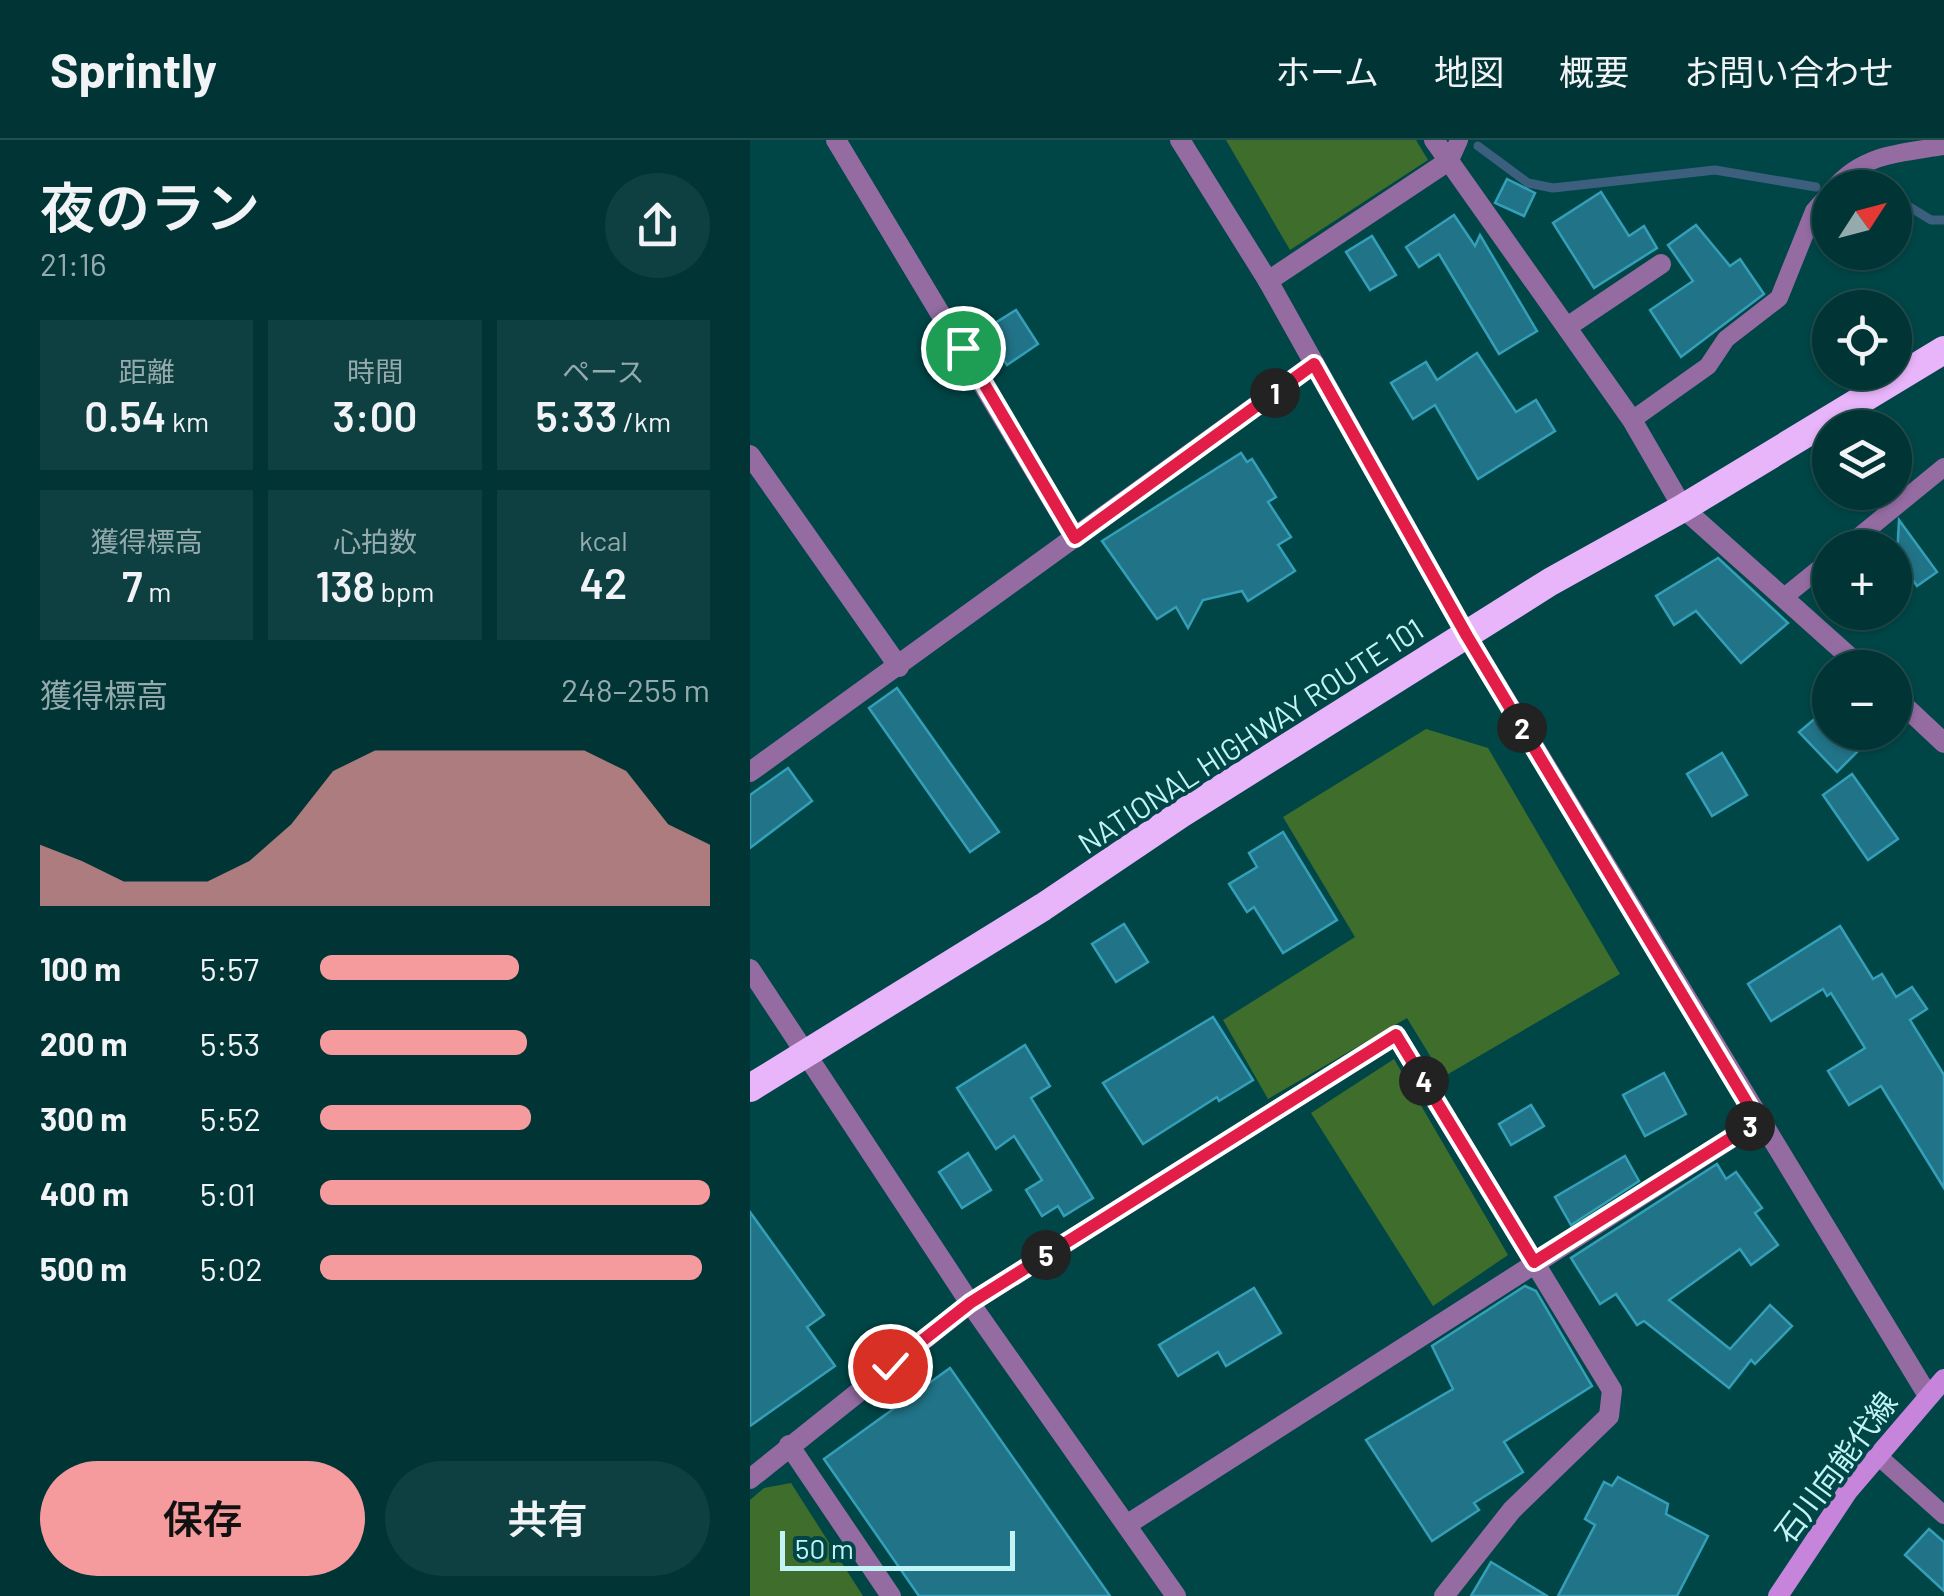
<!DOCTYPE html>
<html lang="ja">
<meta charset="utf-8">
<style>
body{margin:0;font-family:Barlow,"Noto Sans JP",sans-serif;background:#0e3f41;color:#f1f3f6;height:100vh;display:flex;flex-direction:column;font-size:38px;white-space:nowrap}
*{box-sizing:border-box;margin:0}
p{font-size:32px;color:#95aaad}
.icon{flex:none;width:55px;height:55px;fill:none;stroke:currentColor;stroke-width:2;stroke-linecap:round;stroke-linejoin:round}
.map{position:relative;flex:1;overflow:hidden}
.side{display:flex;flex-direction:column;background:#003435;width:750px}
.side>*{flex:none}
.needle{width:65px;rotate:54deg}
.buttons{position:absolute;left:1062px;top:30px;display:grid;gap:20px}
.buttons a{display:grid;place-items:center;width:100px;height:100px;border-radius:50%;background:#003435;box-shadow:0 2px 8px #0004,0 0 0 2px #224f50;font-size:50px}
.scale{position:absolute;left:30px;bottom:25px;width:235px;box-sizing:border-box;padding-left:10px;border:5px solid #c2f4f5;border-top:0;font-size:28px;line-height:35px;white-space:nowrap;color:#c2f4f5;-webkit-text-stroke:8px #004647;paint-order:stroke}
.pin{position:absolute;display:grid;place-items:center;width:85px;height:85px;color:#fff;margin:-42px;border:5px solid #fff;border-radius:50%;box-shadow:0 2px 10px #0007}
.km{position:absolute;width:50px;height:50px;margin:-25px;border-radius:50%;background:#222;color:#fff;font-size:28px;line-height:50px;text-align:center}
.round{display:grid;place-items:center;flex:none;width:105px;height:105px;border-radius:52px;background:#0e3f41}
.headline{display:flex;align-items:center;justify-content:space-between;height:170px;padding:0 40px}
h1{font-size:55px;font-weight:600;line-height:75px}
.figures{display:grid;grid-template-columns:repeat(3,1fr);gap:15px;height:170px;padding:10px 40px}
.figures div{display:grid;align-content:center;border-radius:0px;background:#0e3f41;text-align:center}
.figures b{font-size:42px;font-weight:600}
.figures small{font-size:28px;font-weight:400}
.figures p{font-size:28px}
.chart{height:280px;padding:20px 40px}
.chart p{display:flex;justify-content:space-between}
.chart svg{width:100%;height:180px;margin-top:10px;fill:#f59b9e;opacity:.7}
.cta{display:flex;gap:20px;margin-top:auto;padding:20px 40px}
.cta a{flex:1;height:115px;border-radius:60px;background:#f59b9e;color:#111;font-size:40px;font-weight:600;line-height:115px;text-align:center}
.cta a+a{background:#0e3f41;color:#f1f3f6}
ul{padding:0 40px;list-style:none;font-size:32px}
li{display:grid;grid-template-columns:160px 120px 1fr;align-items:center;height:75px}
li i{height:25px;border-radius:12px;background:#f59b9e}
header{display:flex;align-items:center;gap:60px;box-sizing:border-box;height:140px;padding:0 50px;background:#003435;border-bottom:2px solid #224f50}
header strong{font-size:48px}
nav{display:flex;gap:55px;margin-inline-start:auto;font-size:35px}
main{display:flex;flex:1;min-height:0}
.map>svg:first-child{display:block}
.green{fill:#3f6d2c}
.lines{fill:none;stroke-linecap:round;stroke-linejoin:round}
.stream{stroke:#3c5f7d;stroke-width:9}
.building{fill:#217387;stroke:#349fb9;stroke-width:2.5}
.service{stroke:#946ca2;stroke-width:18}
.minor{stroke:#946ca2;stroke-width:20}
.tertiary{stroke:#946ca2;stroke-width:20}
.secondary{stroke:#c685db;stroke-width:20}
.trunk{stroke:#e8b4fa;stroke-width:28}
.route-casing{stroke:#fff;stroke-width:20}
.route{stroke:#e11d48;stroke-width:12}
.labels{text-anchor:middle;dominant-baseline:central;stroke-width:8;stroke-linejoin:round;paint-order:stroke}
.street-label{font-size:30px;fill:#c2f4f5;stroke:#004647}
</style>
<header>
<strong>Sprintly</strong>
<nav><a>ホーム</a><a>地図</a><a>概要</a><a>お問い合わせ</a></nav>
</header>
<main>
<section class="side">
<div class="headline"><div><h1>夜のラン</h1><p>21:16</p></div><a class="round"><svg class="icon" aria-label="share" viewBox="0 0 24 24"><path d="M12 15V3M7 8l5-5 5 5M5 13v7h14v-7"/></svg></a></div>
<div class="figures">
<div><p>距離</p><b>0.54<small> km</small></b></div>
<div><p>時間</p><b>3:00</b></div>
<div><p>ペース</p><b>5:33<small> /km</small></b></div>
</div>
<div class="figures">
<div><p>獲得標高</p><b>7<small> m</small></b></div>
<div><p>心拍数</p><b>138<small> bpm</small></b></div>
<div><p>kcal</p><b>42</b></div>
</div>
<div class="chart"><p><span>獲得標高</span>248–255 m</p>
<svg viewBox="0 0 160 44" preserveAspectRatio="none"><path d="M0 44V29L10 33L20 38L30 38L40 38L50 33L60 24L70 11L80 6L90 6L100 6L110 6L120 6L130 6L140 11L150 24L160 29V44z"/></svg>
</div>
<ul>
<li><b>100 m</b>5:57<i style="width:51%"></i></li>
<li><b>200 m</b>5:53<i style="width:53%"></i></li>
<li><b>300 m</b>5:52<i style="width:54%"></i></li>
<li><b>400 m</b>5:01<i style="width:100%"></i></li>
<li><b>500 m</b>5:02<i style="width:98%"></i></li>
</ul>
<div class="cta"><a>保存</a><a>共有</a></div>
</section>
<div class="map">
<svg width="1194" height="1456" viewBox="0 0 1194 1456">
<rect width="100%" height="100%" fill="#004647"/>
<g class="green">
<polygon points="476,0 666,0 678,20 540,110"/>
<polygon points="676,589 738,608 870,834 693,937 657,878 518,959 473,880 605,797 533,677"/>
<polygon points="644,919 758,1115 683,1166 561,973"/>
<polygon points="41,1343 113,1456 0,1456 0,1360 14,1348"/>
</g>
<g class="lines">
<g class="stream">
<polyline points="728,6 778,43 803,48 965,30 1066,47"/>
<polyline points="1145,58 1181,80 1194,80"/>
</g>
</g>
<g class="building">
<polygon points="757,39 785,53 774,76 745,63"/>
<polygon points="851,52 879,96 894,86 907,108 844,148 803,83"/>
<polygon points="704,75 725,106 730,95 787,191 749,214 689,114 669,127 656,107"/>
<polygon points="946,85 980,126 990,119 1014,154 931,217 900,170 943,141 918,105"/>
<polygon points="622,96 646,135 620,150 596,112"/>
<polygon points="266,170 288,204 257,225 234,190"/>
<polygon points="727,213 766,272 786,260 805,291 728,339 685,265 663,279 641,243 676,222 687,240"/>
<polygon points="491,313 497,322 502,319 526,357 518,362 541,397 528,405 545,431 498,461 492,451 453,460 438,488 426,467 407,479 352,401"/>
<polygon points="1149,380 1187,432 1167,446 1163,440 1145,454"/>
<polygon points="968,418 1038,483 991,523 946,471 924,485 906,456"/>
<polygon points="147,548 249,692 220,712 119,568"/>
<polygon points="1080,566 1080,592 1127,592 1087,632 1049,592"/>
<polygon points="972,613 997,655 962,676 937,634"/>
<polygon points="38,628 62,661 0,708 0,655"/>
<polygon points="1102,634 1148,699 1118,720 1073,655"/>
<polygon points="533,692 587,780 533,813 504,767 497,772 479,744 507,727 499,713"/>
<polygon points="374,784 398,822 366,842 342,804"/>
<polygon points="1090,786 1123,839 1132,834 1146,857 1162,847 1177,869 1160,880 1194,935 1194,1048 1131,946 1099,965 1078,931 1115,908 1081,853 1077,856 1073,849 1021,881 998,844"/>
<polygon points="463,877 503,940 469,961 467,957 393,1004 353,943"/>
<polygon points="275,905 300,946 281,958 343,1058 314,1076 308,1066 292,1076 276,1050 292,1040 264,996 246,1009 207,948"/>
<polygon points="914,933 936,974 895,996 873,955"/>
<polygon points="781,965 794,986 761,1005 749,984"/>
<polygon points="218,1013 241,1050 212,1068 189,1032"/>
<polygon points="875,1016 889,1041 821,1085 805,1057"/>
<polygon points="967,1024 976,1039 986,1032 1012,1068 1005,1073 1028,1105 1001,1125 990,1109 919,1160 980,1209 1020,1165 1042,1186 1005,1224 1001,1220 979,1248 894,1181 887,1185 866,1154 850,1164 821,1118"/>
<polygon points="0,1072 74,1175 57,1187 85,1226 0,1286"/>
<polygon points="775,1146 786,1151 842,1246 754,1302 773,1332 724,1363 729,1370 682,1401 616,1300 703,1249 682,1206"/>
<polygon points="504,1148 531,1193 476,1226 468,1212 428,1236 409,1205"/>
<polygon points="200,1228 360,1456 169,1456 74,1319"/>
<polygon points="868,1337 918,1364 916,1374 958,1396 927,1456 808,1456 845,1385 835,1379 854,1342 862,1346"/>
<polygon points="1179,1389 1194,1402 1194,1451 1155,1415"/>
<polygon points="741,1422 797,1456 721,1456"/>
</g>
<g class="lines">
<g class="service">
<polyline points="700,20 709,0"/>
<path d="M 1084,48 C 1114,13 1152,13 1194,6"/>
<polyline points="882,280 958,226 976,199 1029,158 1064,71 1080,53"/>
<polyline points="1095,408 1194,327"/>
<polyline points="1033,458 1080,420"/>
<polyline points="1127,1315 1194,1375"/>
</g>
<g class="minor">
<polyline points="86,0 325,398"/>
<polyline points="684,0 882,280 933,368 1112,528"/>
<polyline points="518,141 700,20"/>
<polyline points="817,187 911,124"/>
<polyline points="0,315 149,527"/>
<polyline points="1145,557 1194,603"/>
<polyline points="0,632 564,224"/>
<polyline points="39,1305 141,1456"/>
<polyline points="0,1339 220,1163 646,895 862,1250 859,1276 762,1370 694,1456"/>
<polyline points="378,1384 1008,981"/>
</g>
<g class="tertiary">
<polyline points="430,0 518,141 717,496 1177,1254"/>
<polyline points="0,829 220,1163 426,1456"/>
</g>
<polyline class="secondary" points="1028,1456 1098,1351 1194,1239"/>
<polyline class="trunk" points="0,948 293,767 431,674 800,442 933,368 1194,210"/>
</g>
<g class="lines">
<g class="route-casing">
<polyline id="route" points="140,1226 220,1163 646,895 784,1122 1008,981 717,496 564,224 325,398 213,208"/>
</g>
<use href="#route" class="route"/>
</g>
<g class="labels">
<g class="street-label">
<text transform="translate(500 595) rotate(-33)">NATIONAL HIGHWAY ROUTE 101</text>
<text transform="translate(1085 1327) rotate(-53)">石川向能代線</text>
</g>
</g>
</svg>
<div class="buttons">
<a><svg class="needle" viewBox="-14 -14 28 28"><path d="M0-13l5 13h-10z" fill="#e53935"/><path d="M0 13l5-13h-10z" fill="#95aaad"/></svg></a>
<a><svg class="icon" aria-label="locate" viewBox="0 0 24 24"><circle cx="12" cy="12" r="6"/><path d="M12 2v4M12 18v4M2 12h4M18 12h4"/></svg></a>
<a><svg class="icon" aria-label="layers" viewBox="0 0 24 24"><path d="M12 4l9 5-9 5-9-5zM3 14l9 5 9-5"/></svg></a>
<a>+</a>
<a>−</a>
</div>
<div class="scale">50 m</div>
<div class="pin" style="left:213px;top:208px;background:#1e9e55"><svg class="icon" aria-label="arrive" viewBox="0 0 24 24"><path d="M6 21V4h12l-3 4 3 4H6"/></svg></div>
<div class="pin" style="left:140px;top:1226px;background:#d93025"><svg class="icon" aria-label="check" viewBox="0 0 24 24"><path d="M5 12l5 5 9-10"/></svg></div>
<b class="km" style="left:525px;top:253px">1</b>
<b class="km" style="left:772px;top:588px">2</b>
<b class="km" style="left:1000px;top:986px">3</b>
<b class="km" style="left:674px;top:941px">4</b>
<b class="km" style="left:296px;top:1115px">5</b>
</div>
</main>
